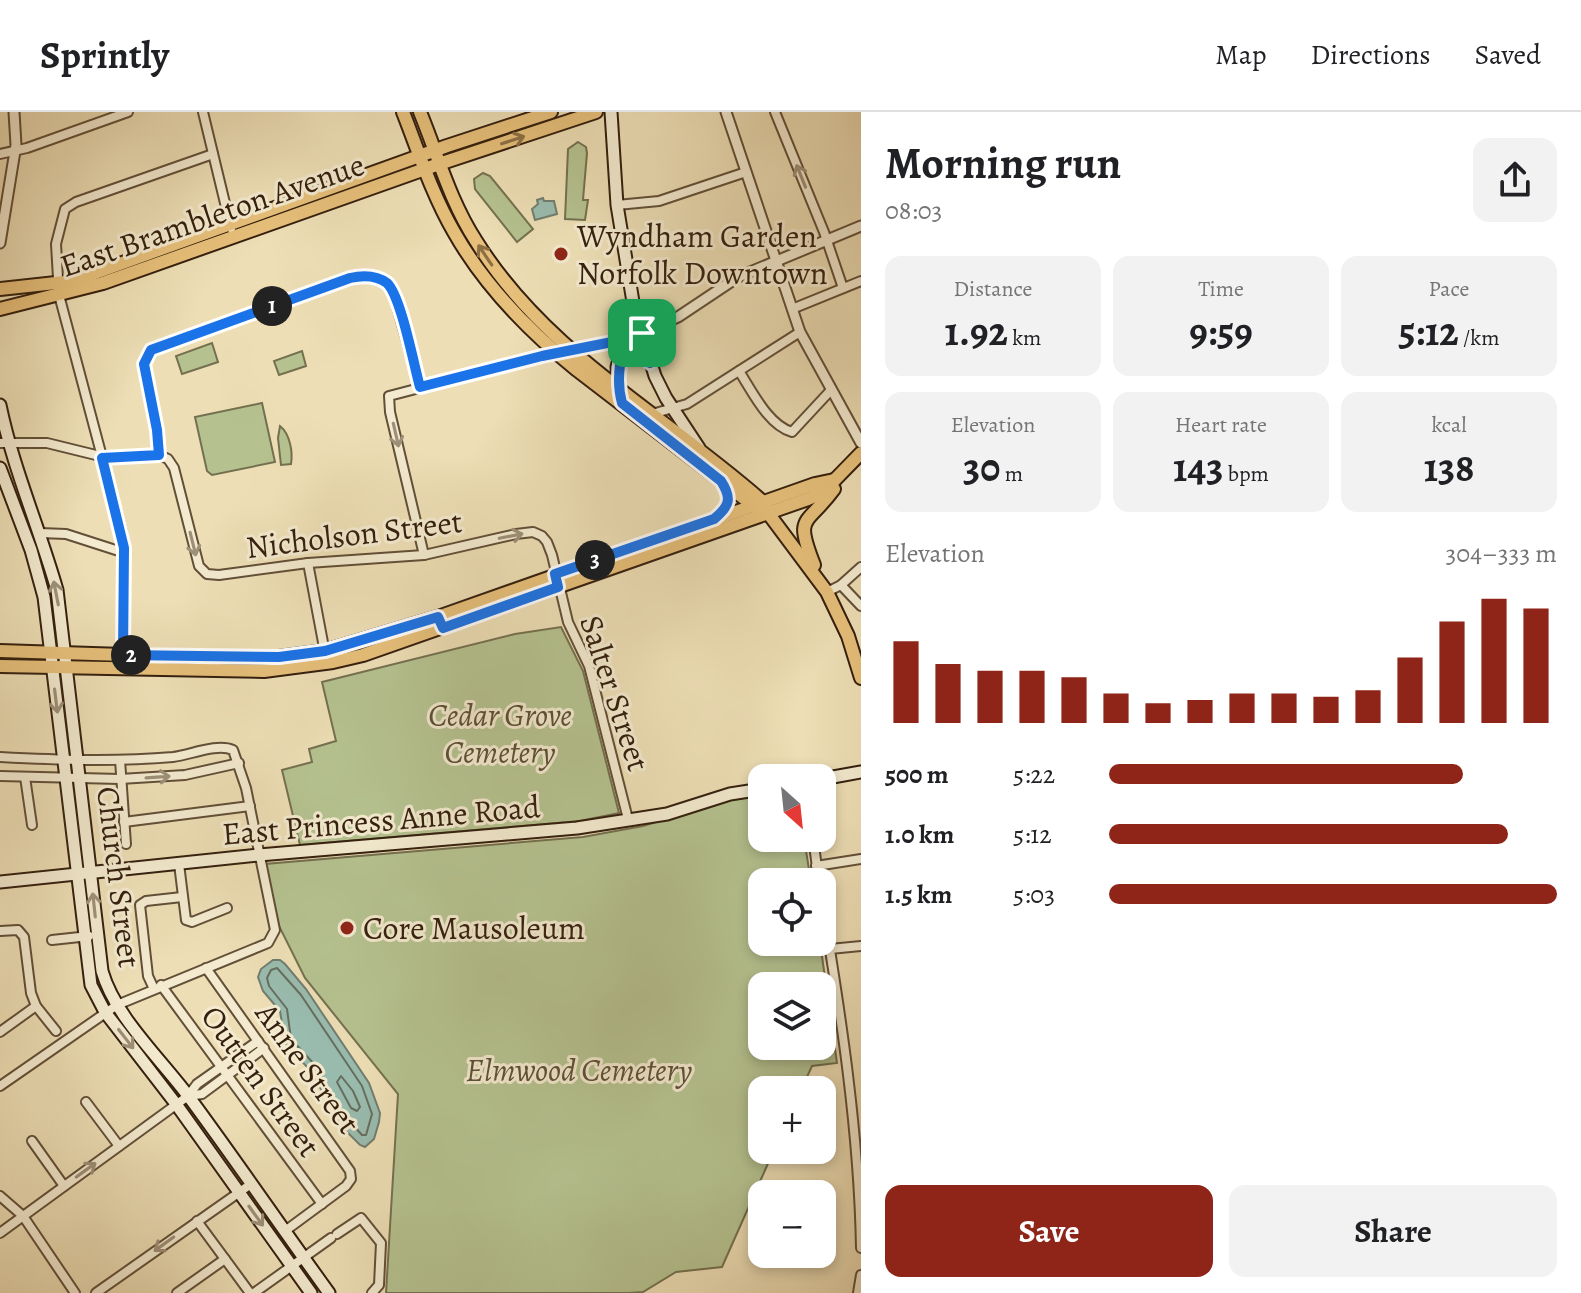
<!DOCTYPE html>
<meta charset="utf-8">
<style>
body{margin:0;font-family:Alegreya,serif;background:#f2f2f2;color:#202124;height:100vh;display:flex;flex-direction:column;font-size:30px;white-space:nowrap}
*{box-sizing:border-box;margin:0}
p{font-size:26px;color:#757577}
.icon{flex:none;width:44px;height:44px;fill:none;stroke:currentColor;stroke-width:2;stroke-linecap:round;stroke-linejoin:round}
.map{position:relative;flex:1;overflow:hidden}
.sheet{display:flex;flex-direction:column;background:#fff;width:720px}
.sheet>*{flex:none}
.needle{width:52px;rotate:153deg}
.buttons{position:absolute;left:748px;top:652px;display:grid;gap:16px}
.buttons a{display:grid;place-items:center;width:88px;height:88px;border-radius:16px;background:#fff;box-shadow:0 4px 12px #0003;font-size:40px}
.pin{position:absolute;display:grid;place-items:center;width:68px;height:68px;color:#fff;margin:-34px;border-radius:16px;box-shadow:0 4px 12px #0006}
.km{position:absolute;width:40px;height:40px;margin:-20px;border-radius:50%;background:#222;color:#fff;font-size:22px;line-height:40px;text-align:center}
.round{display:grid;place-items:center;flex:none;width:84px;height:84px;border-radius:16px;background:#f2f2f2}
.head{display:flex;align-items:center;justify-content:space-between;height:136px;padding:0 24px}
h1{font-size:44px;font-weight:700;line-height:60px}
.metrics{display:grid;grid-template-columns:repeat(3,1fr);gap:12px;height:136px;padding:8px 24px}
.metrics div{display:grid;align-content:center;border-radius:16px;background:#f2f2f2;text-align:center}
.metrics b{font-size:40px;font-weight:700}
.metrics small{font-size:22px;font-weight:400}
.metrics p{font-size:22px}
.chart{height:224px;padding:16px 24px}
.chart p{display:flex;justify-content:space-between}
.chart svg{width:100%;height:144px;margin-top:8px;stroke:#8f2418;stroke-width:6}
.button{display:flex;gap:16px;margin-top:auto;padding:16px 24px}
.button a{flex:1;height:92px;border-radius:16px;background:#8f2418;color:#fff;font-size:32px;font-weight:700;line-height:92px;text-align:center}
.button a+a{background:#f2f2f2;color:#202124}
ul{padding:0 24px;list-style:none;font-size:26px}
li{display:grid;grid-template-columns:128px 96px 1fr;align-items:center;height:60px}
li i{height:20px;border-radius:10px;background:#8f2418}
header{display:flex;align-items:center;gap:48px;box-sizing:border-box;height:112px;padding:0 40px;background:#fff;border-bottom:2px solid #e0e0e0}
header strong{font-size:38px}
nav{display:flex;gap:44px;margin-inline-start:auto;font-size:28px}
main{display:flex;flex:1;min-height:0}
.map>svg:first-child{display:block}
.green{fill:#b5c290;stroke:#74704f;stroke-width:2;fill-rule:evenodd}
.water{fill:#99bcaf;stroke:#717d6f;stroke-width:2}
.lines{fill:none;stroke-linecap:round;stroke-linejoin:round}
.shore{stroke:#666e5e;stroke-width:2}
.minor-casing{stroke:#624f38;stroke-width:12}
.tertiary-casing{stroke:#624f38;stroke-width:13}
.secondary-casing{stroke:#341f0e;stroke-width:15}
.primary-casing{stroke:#341f0e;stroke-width:16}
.minor{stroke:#f3eacf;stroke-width:8}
.tertiary{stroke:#f3eacf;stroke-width:9}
.secondary{stroke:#f3eacf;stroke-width:11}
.primary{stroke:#e6bf7a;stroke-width:12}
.oneway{stroke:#8d6f44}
.oneway2{stroke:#9d8f78}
.route-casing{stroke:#fff;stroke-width:16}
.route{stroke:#1a73e8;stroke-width:10}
.poi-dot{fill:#8f2418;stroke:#f3eacf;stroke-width:3}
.labels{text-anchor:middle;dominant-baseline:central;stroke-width:6;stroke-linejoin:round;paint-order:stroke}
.street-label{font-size:32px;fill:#341f0e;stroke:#f3eacf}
.poi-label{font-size:32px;fill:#341f0e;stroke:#f3eacf;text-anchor:start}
.park-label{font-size:32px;font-style:italic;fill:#5b5035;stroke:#f3eacf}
</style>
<header>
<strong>Sprintly</strong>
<nav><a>Map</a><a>Directions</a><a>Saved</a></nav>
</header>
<main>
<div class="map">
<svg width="861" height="1181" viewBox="0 0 861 1181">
<rect width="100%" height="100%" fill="#eddeb5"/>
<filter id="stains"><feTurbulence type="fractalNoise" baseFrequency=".0025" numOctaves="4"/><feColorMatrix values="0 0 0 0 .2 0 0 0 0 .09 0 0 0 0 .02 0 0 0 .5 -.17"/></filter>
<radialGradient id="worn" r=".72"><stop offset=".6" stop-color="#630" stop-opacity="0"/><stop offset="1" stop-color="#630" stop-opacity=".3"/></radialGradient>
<g class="green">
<polygon points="578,30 586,35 587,41 583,88 588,88 585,108 565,107 568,37"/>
<polygon points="483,61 490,64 533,117 517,130 475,77 474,67"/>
<polygon points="212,231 218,250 182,262 176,244"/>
<polygon points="302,239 306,254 279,263 274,249"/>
<polygon points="262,291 275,350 212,363 207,359 195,305"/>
<path d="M 280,314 C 290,322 293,340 291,352 L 281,353 L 278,326 Z"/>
<polygon points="561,515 583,559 619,701 580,709 300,733 282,658 312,650 309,637 336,629 322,570 515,522"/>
<path d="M 762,683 L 762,726 L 804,726 L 811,770 L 762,770 L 762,830 L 820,830 L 837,951 L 812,954 L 801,978 L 762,978 L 762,1038 L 774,1038 L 722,1155 L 676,1160 L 643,1180 L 629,1181 L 386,1181 L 398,982 L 305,866 L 279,814 L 265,752 L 583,725 L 643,714 L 725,689 ZM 762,874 L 822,874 L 822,934 L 762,934 Z"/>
</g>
<g class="water">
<polygon points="543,86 544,89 554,89 557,102 535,108 532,97 538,92 537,88"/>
<polygon points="273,848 280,848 285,852 306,877 369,971 380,1001 379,1010 374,1027 365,1035 360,1033 345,1018 309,957 285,931 280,899 263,879 258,865 261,857"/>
</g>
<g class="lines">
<g class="shore">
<polygon points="277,856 301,883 362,974 372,1002 366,1023 362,1023 343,1002 315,953 291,927 287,897 269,874 267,866 271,858"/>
<polygon points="341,964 353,979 360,995 357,999 351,996 337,970"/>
</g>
<g class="minor-casing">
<g id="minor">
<polyline points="203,0 231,116"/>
<polyline points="775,0 824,120 843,176"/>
<polyline points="0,42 27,36 128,0"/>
<polyline points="617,93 659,89 746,60"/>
<polyline points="792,197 861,169"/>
<path d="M 739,259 C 752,279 768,313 792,320 L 831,278"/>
<polyline points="652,302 687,292 800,220"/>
<polyline points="0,331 47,331 108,346 159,343 168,347 174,356 199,454 207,462 219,463 308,451 424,443 516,422 533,420 542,424 547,430 552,443 568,510 589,554 628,707"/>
<path d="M 159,343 L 157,318 L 144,252 L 151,238 L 350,166 C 367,163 380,164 392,177 L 420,275"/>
<polyline points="40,421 66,422 125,441"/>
<polyline points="424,443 390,300 389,284 542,244 617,229 625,232"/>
<polyline points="308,451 325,541"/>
<polyline points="841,473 861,494"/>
<polyline points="827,480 841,473 861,455"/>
<polyline points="124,556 125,466 122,420 59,183 56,132 65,97 76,90 213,42"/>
<path d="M 0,645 C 58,648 115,650 173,645 C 190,643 217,631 233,638 L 246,676 L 275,818 L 268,831 L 117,893 L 0,974"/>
<polyline points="120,648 126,732"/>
<polyline points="0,664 120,667 185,663 239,651"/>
<polyline points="25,665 32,713"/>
<polyline points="124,710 250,694"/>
<polyline points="813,726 819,770"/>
<polyline points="179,752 186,808 192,810 227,796"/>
<polyline points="816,754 861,747"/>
<path d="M 822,789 C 841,903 859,1020 861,1136"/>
<polyline points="0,819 18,818 24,825 31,881 36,894 56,919"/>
<polyline points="52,828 89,824"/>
<polyline points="830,837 861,834"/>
<polyline points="206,856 350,1059 351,1067 346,1074 285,1119"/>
<polyline points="161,873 322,1092"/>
<polyline points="154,877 148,864 140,793 146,789 182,785"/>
<polyline points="0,920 36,894"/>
<polyline points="188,984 202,982 264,936"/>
<polyline points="86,990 119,1034"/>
<polyline points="32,1029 64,1074"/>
<polyline points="0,1084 23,1104 75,1181"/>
<polyline points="197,1109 250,1181"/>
<polyline points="0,1121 188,984 197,972 258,929"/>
<polyline points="337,1122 361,1106 381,1131 379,1173 372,1181"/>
<polyline points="96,1181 251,1072"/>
<polyline points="177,1181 225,1147"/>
<polyline points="254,1181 331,1126"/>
<polyline points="858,1181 861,1163"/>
</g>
</g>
<g class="tertiary-casing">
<g id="tertiary">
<polyline points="726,0 800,220 861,331"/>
<polyline points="0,131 16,33 14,0"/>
<polyline points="642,221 678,205 738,165 861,114"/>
</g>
</g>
<g class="secondary-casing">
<g id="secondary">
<polyline points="611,0 617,93 634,196 655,264 666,286 699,336"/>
<polyline points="619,281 617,255 633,197"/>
<path d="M 0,293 C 13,356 39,415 57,478 L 102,859 C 115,905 161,947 189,985 C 237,1050 282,1116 329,1181"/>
<polyline points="0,356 31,438 44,485 91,873 105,900 176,992 311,1181"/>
<polyline points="822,667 861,660"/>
<polyline points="0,770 259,743 577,716 667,702 730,682 762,677"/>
</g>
</g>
<g class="primary-casing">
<g id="primary">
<path d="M 403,0 C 419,41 432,82 454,120 C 484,173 530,220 577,258 L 758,397"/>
<path d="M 420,0 C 438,44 450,89 476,129 C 547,243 665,303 763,390 L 768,401 L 827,480 L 848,524 L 861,566"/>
<polyline points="0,177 65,170 89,163 447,34 551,0"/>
<polyline points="0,197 103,171 439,52 596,0"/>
<path d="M 814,453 C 794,402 806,415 834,377"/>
<polyline points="0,539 216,546 279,545 325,539 438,505 815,372 834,368"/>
<polyline points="0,554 264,559 333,550 363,543 808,387 822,381 861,341"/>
</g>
</g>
<use href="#minor" class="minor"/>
<use href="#tertiary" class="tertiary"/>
<use href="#secondary" class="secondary"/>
<use href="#primary" class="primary"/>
</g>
<defs><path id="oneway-shaft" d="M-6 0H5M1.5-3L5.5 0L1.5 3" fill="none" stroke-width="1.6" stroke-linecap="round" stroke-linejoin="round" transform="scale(2)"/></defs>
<g class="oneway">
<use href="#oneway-shaft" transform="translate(513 28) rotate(-18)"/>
<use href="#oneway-shaft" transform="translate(485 143) rotate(-124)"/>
</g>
<g class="oneway2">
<use href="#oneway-shaft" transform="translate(801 64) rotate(-112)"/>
<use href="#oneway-shaft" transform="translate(396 323) rotate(77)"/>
<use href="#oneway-shaft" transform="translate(511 424) rotate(-11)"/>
<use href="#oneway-shaft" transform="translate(193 432) rotate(76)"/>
<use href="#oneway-shaft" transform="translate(56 481) rotate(-101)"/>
<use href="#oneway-shaft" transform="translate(56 589) rotate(83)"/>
<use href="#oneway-shaft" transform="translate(158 665) rotate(-4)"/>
<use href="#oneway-shaft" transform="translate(94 793) rotate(-96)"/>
<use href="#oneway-shaft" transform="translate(126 927) rotate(52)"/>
<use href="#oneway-shaft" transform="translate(86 1058) rotate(-36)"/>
<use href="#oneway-shaft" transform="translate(256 1104) rotate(54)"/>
<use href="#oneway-shaft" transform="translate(164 1132) rotate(144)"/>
</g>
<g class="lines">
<g class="route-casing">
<path id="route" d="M 642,221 L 650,251 L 625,232 L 617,229 L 542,244 L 420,275 C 414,254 401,184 387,171 C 376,163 363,163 350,166 L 151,238 L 144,252 L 157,318 L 159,343 L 102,346 L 124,436 L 123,543 L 279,545 L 325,539 L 438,505 L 443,516 L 558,475 L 555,462 L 714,407 C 730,394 732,386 721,369 L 622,291 C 613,258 626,229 634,196 L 642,221"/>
</g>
<use href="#route" class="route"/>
</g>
<g class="poi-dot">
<circle cx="561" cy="142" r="8"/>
<circle cx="347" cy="816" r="8"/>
</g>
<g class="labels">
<g class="street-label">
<text transform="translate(212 103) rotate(-19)">East Brambleton Avenue</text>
<text transform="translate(354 422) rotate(-7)">Nicholson Street</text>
<text transform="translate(615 581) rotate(72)">Salter Street</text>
<text transform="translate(381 708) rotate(-5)">East Princess Anne Road</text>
<text transform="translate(119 765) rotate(83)">Church Street</text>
<text transform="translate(308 956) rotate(54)">Anne Street</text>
<text transform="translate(261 969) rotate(54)">Outten Street</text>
</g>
<g class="poi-label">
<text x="577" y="124">Wyndham Garden<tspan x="577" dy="37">Norfolk Downtown</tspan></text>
<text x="363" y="816">Core Mausoleum</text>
</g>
<g class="park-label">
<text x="500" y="603">Cedar Grove<tspan x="500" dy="37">Cemetery</tspan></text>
<text x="579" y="958">Elmwood Cemetery</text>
</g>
</g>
<rect width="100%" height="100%" filter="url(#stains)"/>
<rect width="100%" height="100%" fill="url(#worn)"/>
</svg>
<div class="buttons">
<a><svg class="needle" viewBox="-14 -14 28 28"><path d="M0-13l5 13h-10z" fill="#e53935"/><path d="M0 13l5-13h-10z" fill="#757577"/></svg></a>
<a><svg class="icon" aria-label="locate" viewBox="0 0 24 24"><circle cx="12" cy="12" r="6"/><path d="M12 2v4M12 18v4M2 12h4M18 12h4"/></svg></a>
<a><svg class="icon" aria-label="layers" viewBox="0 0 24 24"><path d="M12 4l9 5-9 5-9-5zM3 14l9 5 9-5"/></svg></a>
<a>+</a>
<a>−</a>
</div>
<div class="pin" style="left:642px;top:221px;background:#1e9e55"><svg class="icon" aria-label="arrive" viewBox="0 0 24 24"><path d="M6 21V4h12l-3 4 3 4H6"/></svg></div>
<b class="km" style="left:272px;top:194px">1</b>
<b class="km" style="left:131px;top:543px">2</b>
<b class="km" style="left:595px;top:448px">3</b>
</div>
<section class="sheet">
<div class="head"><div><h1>Morning run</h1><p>08:03</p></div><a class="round"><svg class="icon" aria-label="share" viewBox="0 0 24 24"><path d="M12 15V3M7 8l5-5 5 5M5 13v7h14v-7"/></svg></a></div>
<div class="metrics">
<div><p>Distance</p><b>1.92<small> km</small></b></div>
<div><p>Time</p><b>9:59</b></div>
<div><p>Pace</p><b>5:12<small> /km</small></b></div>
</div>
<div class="metrics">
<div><p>Elevation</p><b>30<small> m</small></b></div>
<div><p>Heart rate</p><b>143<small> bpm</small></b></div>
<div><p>kcal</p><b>138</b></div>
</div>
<div class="chart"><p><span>Elevation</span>304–333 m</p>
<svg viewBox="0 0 160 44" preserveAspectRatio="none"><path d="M5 44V19M15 44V26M25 44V28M35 44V28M45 44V30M55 44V35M65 44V38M75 44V37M85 44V35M95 44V35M105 44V36M115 44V34M125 44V24M135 44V13M145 44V6M155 44V9"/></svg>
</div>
<ul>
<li><b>500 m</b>5:22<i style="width:79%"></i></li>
<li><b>1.0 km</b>5:12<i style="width:89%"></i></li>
<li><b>1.5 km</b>5:03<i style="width:100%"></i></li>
</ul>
<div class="button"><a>Save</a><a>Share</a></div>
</section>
</main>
